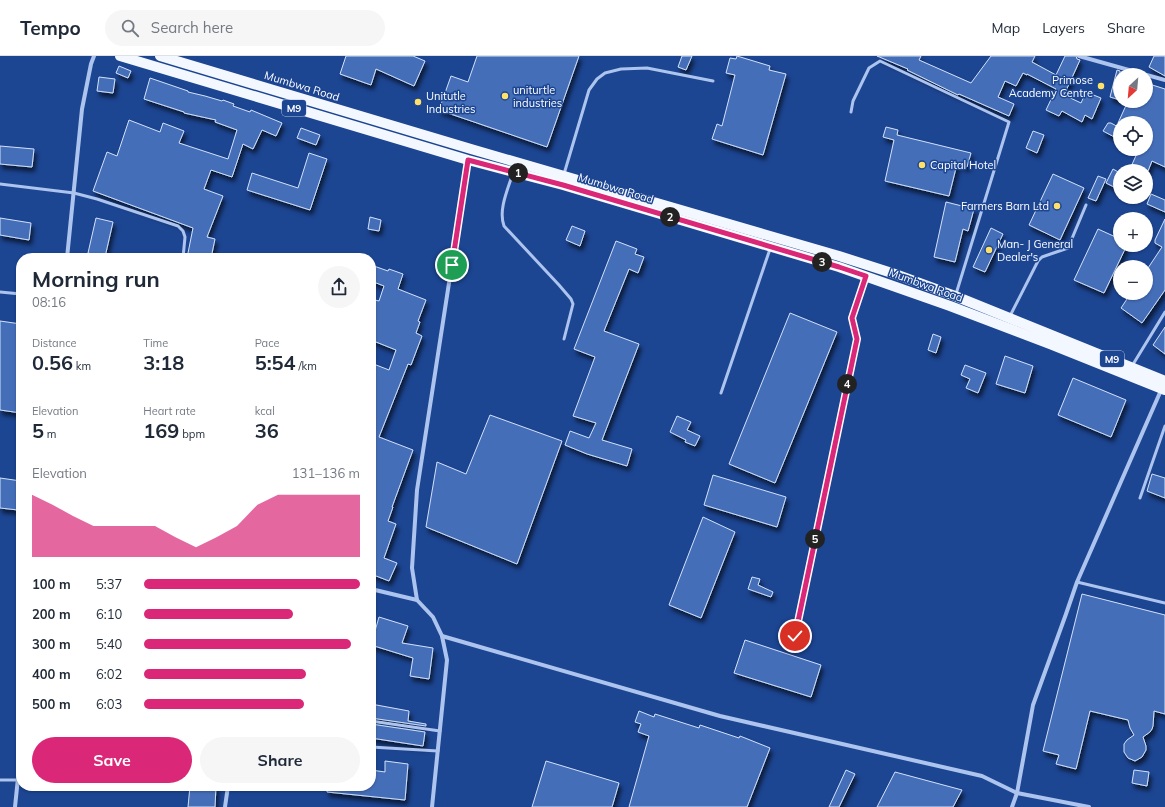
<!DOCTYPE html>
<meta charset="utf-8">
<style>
body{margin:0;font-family:Mulish,sans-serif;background:#f6f6f7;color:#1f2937;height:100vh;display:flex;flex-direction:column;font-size:15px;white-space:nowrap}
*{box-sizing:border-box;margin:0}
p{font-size:13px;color:#747a83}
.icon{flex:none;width:22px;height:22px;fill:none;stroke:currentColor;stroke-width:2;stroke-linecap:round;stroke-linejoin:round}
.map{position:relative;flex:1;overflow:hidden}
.details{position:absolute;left:16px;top:197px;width:360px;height:538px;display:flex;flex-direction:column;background:#fff;border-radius:16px;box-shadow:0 1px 3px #0004}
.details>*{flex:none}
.needle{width:26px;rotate:206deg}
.buttons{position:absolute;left:1113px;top:12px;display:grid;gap:8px}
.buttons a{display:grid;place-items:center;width:40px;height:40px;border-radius:50%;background:#fff;box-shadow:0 1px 3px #0004;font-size:20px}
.pin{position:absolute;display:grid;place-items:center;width:34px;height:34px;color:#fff;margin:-17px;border:2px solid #fff;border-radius:50%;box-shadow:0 1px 4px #0007}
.km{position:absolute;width:20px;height:20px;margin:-10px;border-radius:50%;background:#222;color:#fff;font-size:11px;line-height:20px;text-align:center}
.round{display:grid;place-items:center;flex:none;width:42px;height:42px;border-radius:21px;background:#f6f6f7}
.headline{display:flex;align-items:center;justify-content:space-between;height:68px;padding:0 16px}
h1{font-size:22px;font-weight:700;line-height:30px}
.figures{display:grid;grid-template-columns:repeat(3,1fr);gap:6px;height:68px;padding:4px 16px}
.figures div{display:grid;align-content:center}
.figures b{font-size:20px;font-weight:700}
.figures small{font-size:11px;font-weight:400}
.figures p{font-size:11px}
.chart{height:112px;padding:8px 16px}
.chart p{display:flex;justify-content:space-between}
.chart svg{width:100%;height:72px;margin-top:4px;fill:#db2777;opacity:.7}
.cta{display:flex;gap:8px;margin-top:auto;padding:8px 16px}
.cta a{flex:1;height:46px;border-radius:24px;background:#db2777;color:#fff;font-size:16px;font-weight:700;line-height:46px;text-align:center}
.cta a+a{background:#f6f6f7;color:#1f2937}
ul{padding:0 16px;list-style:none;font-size:13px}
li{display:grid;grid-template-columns:64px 48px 1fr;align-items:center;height:30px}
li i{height:10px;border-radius:5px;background:#db2777}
header{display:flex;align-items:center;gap:24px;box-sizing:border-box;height:56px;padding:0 20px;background:#fff;border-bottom:1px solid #e0e1e3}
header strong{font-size:19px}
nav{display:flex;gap:22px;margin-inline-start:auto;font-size:14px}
.search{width:280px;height:36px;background:#f6f6f7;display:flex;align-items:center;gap:10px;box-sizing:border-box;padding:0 14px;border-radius:22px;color:#747a83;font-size:15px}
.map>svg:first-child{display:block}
.building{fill:#446eb9;stroke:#d2e1fa;filter:url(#shadow)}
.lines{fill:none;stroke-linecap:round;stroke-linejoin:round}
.service{stroke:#acc4ee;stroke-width:3}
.minor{stroke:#acc4ee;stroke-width:4}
.primary{stroke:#f3f7ff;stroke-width:10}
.route-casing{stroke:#fff;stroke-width:8}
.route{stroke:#db2777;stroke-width:5}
.poi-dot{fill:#ffe169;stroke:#1c4592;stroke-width:1.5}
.labels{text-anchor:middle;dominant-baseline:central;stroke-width:3;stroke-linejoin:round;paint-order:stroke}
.shield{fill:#1c4592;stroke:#bbc7de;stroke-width:1}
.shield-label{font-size:10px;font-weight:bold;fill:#fff}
.poi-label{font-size:11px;fill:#fff;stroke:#1c4592;text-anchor:start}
.street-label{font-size:11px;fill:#fff;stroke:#1c4592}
</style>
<header>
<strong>Tempo</strong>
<div class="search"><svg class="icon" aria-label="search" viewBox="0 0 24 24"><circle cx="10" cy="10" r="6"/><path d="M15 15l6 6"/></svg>Search here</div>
<nav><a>Map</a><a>Layers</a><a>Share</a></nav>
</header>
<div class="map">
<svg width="1165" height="751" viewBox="0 0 1165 751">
<defs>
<filter id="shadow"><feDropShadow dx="2.5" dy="4.5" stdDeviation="2" flood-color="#0009"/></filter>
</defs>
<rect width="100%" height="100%" fill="#1c4592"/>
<g class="building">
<polygon points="346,0 413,0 425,5 414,30 376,13 371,29 340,18"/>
<polygon points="477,0 579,0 547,91 439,54 451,20 468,26"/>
<polygon points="682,0 692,0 686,14 678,11"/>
<polygon points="737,0 770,10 769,14 786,18 763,99 712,83 717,68 722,70 735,19 726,17 730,2 736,3"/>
<polygon points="877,0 921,0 919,4 971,27 991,0 1035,0 1032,6 1056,19 1065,0 1076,0 1077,3 1080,4 1064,39 1081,47 1086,36 1101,42 1092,63 1085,59 1082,66 1062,55 1059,60 1046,54 1056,33 1027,18 1027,19 1023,17 1016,30 1005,25 998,41 1014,48 1009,60 959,38 958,39 907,14 908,13"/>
<polygon points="1154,0 1165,0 1165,20 1149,11"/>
<polygon points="119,10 131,15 128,22 116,17"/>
<polygon points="1117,14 1120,15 1120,44 1110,41"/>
<polygon points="99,21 115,23 113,37 97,35"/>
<polygon points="150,22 188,35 188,36 205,40 222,45 223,44 234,48 233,50 250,56 251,54 282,67 276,80 262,74 253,93 243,88 232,121 211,114 204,133 223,140 207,181 215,183 211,202 187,202 193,172 93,135 107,96 117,100 129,64 160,76 163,67 184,75 179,87 228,103 237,74 215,66 216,64 184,57 184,56 144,43"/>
<polygon points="1146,27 1165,33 1165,111 1152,105 1148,115 1129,115 1139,93 1146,93 1146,67 1118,67 1128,45 1146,45"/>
<polygon points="1108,67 1111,67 1120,72 1120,84 1103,75"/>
<polygon points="886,71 898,74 897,79 971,97 967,111 957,108 949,140 885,125 894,84 883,81"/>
<polygon points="301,72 320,79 316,89 297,82"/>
<polygon points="1033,75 1044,79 1037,97 1026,92"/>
<polygon points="0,90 34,93 32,111 0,108"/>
<polygon points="309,97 327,103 310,154 247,134 252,117 298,132"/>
<polygon points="1113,113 1120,117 1120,134 1106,127"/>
<polygon points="1053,118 1084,132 1060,184 1029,169"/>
<polygon points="1098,120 1106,123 1096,145 1088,142"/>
<polygon points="1151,138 1165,144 1165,156 1147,148"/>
<polygon points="946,146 974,153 968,175 963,173 955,206 934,201"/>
<polygon points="370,161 381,164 379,175 368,173"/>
<polygon points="0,162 31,167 29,184 0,179"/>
<polygon points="96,162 113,166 105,201 88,197"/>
<polygon points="1165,163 1165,234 1142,267 1121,252 1131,237 1146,237 1146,215 1162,191 1155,187 1155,184"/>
<polygon points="572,170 585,175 580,190 566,184"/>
<polygon points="991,172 1003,178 985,216 973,211"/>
<polygon points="1098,173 1120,183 1120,189 1127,189 1104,237 1074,224"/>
<polygon points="616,185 637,193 635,198 644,201 638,217 629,213 604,275 639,288 602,384 632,393 627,410 587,398 565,389 570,375 589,382 596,367 573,360 595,301 574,293"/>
<polygon points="371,209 388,215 389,213 403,218 398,233 426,244 418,265 420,266 416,277 422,280 411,309 408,308 379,381 413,394 392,451 393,451 388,465 396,468 384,502 397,507 389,525 371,518 371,307 389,314 396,294 371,284 371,243 379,245 384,230 371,225"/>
<polygon points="790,257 837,276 775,427 729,408"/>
<polygon points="0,265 21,268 21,357 0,354"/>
<polygon points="1165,271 1165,298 1153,289"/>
<polygon points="933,278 941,281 936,297 928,294"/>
<polygon points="1005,300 1033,310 1025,337 996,328"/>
<polygon points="965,309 986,317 978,337 966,332 970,323 961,319"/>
<polygon points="1073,322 1126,344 1111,381 1058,359"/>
<polygon points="490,359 562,385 517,508 426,471 437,406 466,418"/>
<polygon points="677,360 691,366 687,374 700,380 695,390 685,386 686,384 670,376"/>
<polygon points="1152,418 1165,422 1165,442 1147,435"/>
<polygon points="713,419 786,441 777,471 704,449"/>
<polygon points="0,422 21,425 21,434 18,454 0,452"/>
<polygon points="703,461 735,476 701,562 669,549"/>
<polygon points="752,521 760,523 758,529 773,536 771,541 748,533"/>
<polygon points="1082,538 1165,559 1165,658 1154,655 1153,670 1152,673 1150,676 1143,681 1146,690 1146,694 1142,701 1135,705 1128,702 1124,696 1124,688 1127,684 1134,679 1130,672 1128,664 1090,655 1076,713 1056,708 1059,699 1043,695"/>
<polygon points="379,561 408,570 402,587 433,592 429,623 410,620 413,602 371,589"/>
<polygon points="745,584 821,609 811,641 734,617"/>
<polygon points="371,648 409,655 408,665 426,668 426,670 371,662"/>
<polygon points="639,655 654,661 655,658 699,672 700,669 739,682 740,680 770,692 747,751 629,751 649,680 638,676 641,668 635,666"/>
<polygon points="371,668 425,676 423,690 371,682"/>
<polygon points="385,705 408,708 405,744 327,736 327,730 371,730 371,714 385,716"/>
<polygon points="546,705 619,727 612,751 532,751"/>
<polygon points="846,714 855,718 839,751 829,751"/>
<polygon points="1134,714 1149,716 1147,730 1132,727"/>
<polygon points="895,716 962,734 953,751 877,751"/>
<polygon points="190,730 216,730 215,751 188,751"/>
</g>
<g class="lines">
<g class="service">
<polyline points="851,56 853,45 869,12 880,5 1009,66 956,238"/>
<path d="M 513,117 C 508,133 498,154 504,170 L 559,229 L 571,243 L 573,248 L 564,283"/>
<polyline points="564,118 589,34 597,23 605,17 621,13 647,12 713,25"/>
<polyline points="0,128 74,137 97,143 178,170 183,175 185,181 183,202"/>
<polyline points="0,236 21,238"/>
<polyline points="1010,260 1038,205 1042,201 1068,192 1086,149"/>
<polyline points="1132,310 1165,256"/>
<polyline points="721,337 770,193"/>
<polyline points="1140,442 1165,370"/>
<polyline points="1077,526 1165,547"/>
<polyline points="795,580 857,283 852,262 865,222"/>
<polyline points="371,665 440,675"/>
<polyline points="371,691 438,695"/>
<polyline points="0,724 18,724"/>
</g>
<g class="minor">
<polyline points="1079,0 1165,24"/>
<polyline points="67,202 82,53 91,8 94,0"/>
<polyline points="371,533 417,544"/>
<polyline points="442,580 720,660 982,720 1017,737 1089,751"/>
<polyline points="15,751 21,693"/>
<polyline points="225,751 228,730"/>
<polyline points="432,751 447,604 442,580 433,561 417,544 412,512 417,434 468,104"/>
<polyline points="1012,751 1017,737 1033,649 1066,558 1077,526 1162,332"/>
</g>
<g class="primary">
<polyline points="120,0 468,104 563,129 839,211 950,250 1050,288 1165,334"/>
<polyline points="160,0 471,93 839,200 895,218 955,240 1165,325"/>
</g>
</g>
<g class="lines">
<g class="route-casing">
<polyline id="route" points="452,209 468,104 563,129 839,211 866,220 852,262 857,283 795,580"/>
</g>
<use href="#route" class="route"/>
</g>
<g class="poi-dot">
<circle cx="1101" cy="30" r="4"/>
<circle cx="505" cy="40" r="4"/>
<circle cx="418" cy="46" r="4"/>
<circle cx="922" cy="109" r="4"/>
<circle cx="1057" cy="150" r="4"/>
<circle cx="989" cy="194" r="4"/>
</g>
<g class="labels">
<g class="shield">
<rect x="282" y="44" width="24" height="16" rx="3"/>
<rect x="1100" y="295" width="24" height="16" rx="3"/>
</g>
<g class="shield-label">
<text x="294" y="52">M9</text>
<text x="1112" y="303">M9</text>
</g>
<g class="poi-label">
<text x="1093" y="24" text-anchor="end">Primose<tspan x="1093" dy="13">Academy Centre</tspan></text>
<text x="513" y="34">uniturtle<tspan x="513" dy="13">industries</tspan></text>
<text x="426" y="40">Unitutle<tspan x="426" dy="13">Industries</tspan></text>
<text x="930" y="109">Capital Hotel</text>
<text x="1049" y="150" text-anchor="end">Farmers Barn Ltd</text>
<text x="997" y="188">Man- J General<tspan x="997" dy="13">Dealer's</tspan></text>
</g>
<g class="street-label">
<text transform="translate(302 30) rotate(17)">Mumbwa Road</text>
<text transform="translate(616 132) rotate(17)">Mumbwa Road</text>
<text transform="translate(926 229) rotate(20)">Mumbwa Road</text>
</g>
</g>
</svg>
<div class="buttons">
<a><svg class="needle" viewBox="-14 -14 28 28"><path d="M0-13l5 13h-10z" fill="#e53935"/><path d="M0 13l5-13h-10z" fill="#747a83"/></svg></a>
<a><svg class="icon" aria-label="locate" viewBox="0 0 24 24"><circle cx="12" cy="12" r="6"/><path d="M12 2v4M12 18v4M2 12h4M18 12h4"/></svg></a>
<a><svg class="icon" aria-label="layers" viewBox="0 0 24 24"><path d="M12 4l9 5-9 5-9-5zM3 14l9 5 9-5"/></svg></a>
<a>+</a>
<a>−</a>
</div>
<div class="pin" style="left:452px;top:209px;background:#1e9e55"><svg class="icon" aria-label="arrive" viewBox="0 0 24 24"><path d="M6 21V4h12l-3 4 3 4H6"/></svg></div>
<div class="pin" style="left:795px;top:580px;background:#d93025"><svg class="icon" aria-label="check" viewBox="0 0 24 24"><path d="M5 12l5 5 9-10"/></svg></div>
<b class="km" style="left:518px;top:117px">1</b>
<b class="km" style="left:670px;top:161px">2</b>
<b class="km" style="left:822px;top:206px">3</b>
<b class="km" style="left:847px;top:328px">4</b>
<b class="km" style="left:815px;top:483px">5</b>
<section class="details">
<div class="headline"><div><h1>Morning run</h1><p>08:16</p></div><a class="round"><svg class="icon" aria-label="share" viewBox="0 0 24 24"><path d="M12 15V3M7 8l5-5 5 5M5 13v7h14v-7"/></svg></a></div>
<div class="figures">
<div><p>Distance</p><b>0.56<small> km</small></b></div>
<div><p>Time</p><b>3:18</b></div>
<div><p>Pace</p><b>5:54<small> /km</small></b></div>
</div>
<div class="figures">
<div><p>Elevation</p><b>5<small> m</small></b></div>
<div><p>Heart rate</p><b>169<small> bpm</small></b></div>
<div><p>kcal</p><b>36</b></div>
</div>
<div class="chart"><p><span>Elevation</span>131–136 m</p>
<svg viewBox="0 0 160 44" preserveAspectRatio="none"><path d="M0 44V6L10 12L20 19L30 25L40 25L50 25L60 25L70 32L80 38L90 32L100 25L110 12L120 6L130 6L140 6L150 6L160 6V44z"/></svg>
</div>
<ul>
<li><b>100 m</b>5:37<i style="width:100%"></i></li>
<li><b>200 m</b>6:10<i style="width:69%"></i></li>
<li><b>300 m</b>5:40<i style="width:96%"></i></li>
<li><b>400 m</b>6:02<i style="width:75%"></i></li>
<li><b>500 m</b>6:03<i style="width:74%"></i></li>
</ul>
<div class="cta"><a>Save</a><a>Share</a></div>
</section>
</div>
